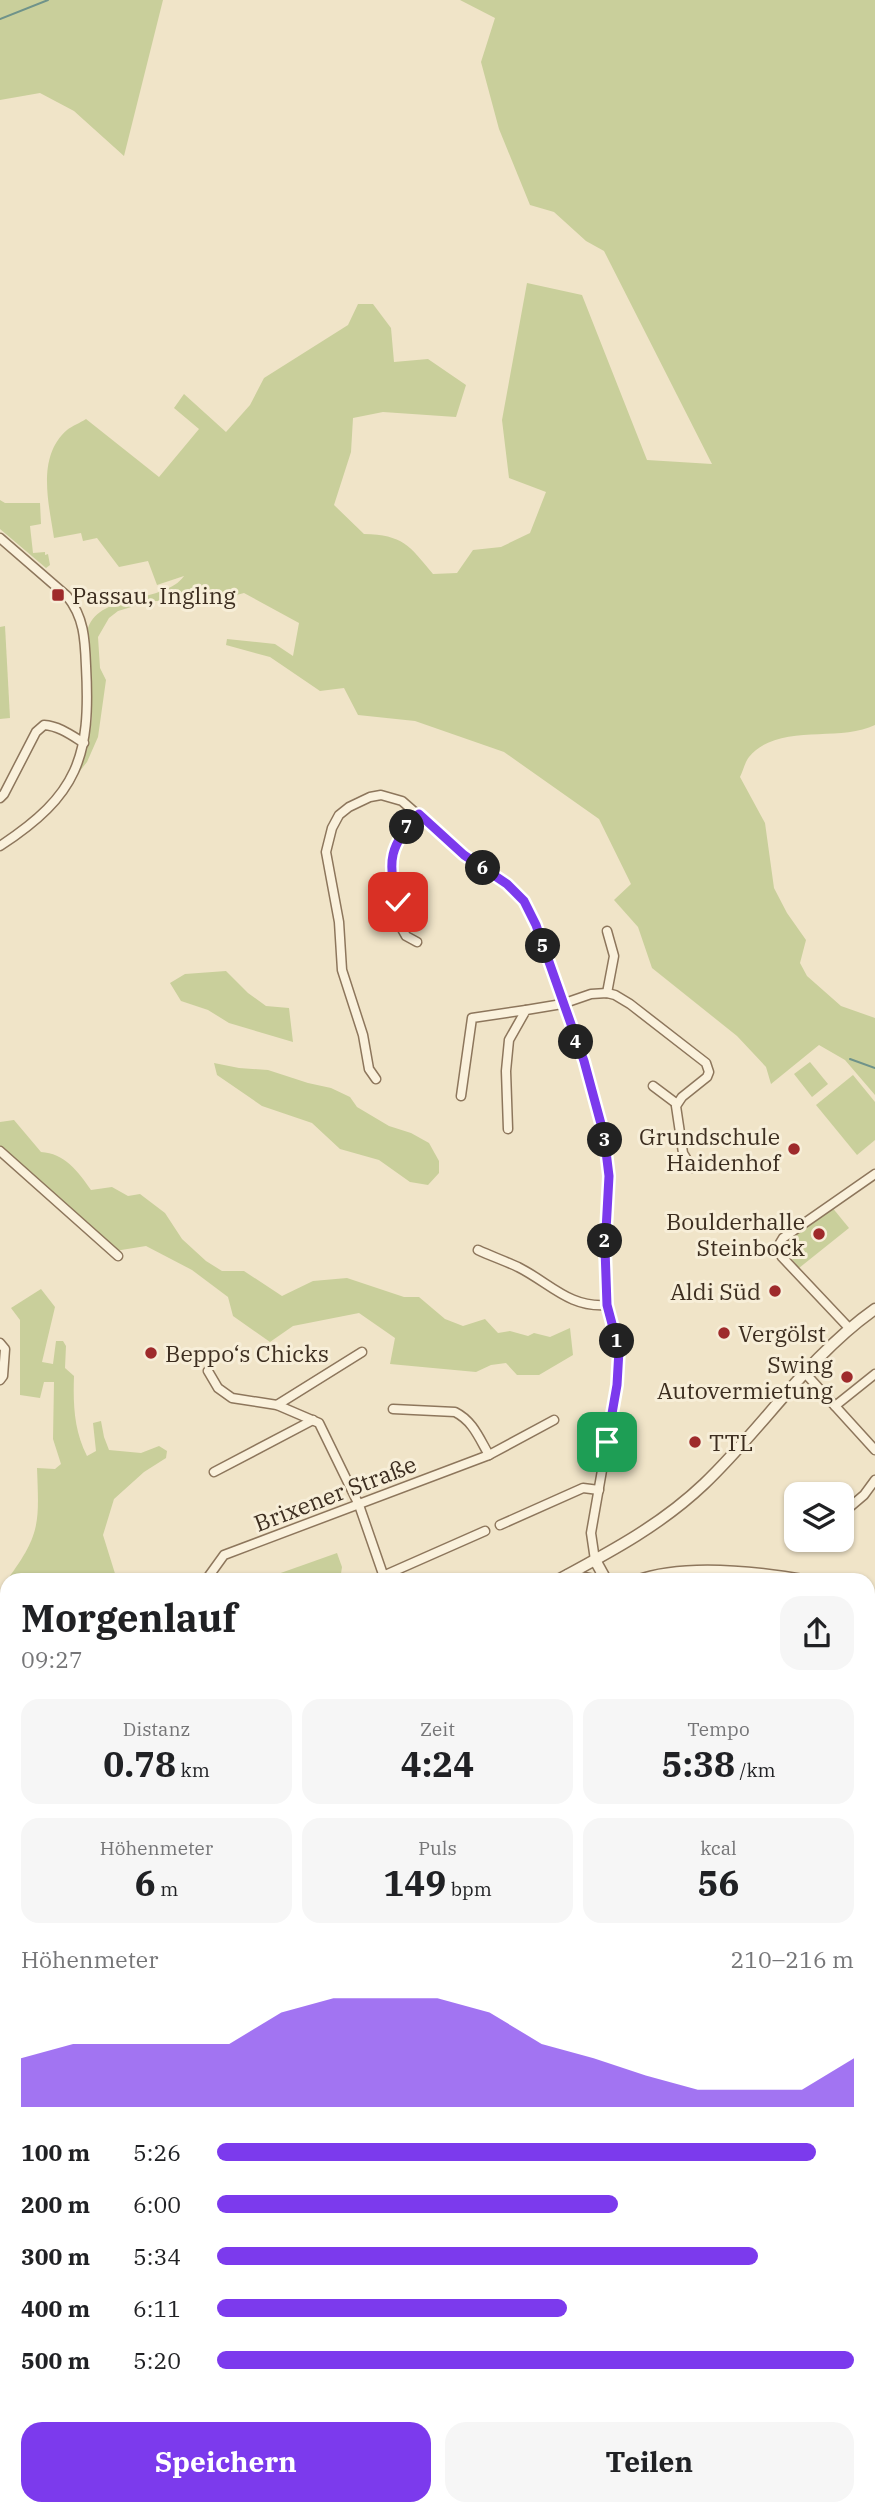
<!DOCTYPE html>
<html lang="de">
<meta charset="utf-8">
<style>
body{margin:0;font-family:"IBM Plex Serif",serif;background:#f6f6f6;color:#202124;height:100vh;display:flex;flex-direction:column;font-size:26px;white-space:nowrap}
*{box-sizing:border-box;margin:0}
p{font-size:23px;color:#757577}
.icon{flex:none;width:38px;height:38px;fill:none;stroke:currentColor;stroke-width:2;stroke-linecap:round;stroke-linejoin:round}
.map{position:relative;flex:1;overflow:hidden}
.drawer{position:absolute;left:0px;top:1573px;width:875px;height:943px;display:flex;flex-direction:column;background:#fff;border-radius:21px 21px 0 0;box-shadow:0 2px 5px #0004}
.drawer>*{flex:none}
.tools{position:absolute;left:784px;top:1482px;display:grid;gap:14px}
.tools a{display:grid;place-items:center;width:70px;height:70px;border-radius:14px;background:#fff;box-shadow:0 2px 5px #0004;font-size:35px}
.pin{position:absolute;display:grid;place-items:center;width:60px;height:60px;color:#fff;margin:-30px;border-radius:14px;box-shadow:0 4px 10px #0006}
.km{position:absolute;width:35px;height:35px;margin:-18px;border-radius:50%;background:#222;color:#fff;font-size:19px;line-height:35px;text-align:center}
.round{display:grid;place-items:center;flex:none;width:74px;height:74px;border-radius:21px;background:#f6f6f6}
.headline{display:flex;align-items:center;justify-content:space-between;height:119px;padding:0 21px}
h1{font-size:38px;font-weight:800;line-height:52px}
.stats{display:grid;grid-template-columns:repeat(3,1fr);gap:10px;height:119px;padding:7px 21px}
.stats div{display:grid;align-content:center;border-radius:18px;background:#f6f6f6;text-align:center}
.stats b{font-size:35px;font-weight:800}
.stats small{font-size:19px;font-weight:400}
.stats p{font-size:19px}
.chart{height:196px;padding:14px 21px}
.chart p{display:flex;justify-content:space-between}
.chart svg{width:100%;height:126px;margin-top:7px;fill:#7c3aed;opacity:.7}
.action{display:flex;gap:14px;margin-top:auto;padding:14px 21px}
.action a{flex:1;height:80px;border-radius:21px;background:#7c3aed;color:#fff;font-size:28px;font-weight:800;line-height:80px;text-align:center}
.action a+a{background:#f6f6f6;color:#202124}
ul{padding:0 21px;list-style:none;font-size:23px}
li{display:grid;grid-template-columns:112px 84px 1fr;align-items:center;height:52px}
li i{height:18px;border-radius:9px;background:#7c3aed}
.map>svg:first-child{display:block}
.green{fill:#c9cf9b}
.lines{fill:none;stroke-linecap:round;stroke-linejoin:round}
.stream{stroke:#6f938a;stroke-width:2}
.minor-casing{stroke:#8d765c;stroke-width:11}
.tertiary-casing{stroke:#8d765c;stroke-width:13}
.minor{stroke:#faf1dc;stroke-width:8}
.tertiary{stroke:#faf1dc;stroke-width:10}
.route-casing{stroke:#fff;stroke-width:14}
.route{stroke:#7c3aed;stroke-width:9}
.poi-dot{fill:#9e2a2b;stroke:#f7eed8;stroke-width:2.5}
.labels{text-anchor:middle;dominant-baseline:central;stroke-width:6;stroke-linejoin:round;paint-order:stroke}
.poi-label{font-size:23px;fill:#3d2e20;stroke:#f7eed8;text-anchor:start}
.street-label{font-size:23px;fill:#3d2e20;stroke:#f7eed8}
</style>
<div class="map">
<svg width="875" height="2515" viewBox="0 0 875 2515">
<rect width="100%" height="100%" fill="#f0e4c8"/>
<g class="green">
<polygon points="0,0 163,0 124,156 74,111 40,93 0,100"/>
<path d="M 460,0 L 875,0 L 875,725 C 839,743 778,722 749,757 C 745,762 743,771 740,777 L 765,823 L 774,888 L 787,913 L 806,940 L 800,963 L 807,976 L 841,1006 L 875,1018 L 875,1095 L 845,1060 L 819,1045 L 771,1084 L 766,1067 L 737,1036 L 652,968 L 638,927 L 614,900 L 631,884 L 599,819 L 504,752 L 415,721 L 358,715 L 344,688 L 320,691 L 270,657 L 226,645 L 227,639 L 275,644 L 293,656 L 299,623 L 244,593 L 214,601 L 151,601 L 118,611 L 109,618 L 98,637 L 100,668 L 106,680 L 98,737 L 87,762 L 75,777 L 87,750 L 92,718 L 88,628 C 101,592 164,604 184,576 L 157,585 L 148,561 L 119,567 L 97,538 L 83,541 L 81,533 L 54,538 C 49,504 36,457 67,430 C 72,426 80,423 86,419 L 159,477 L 199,429 L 174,408 L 184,394 L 226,432 L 250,405 L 264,378 L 348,325 L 358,304 L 373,304 L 391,328 L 394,362 L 428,359 L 466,385 L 456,417 L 383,412 L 353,418 L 351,452 L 334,505 L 364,534 C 403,535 409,545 433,574 L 457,573 L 473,550 L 501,547 L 530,533 L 546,492 L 509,478 L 502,420 L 527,283 L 582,295 L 647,460 L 712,464 L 604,251 L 586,241 L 554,212 L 530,205 L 499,129 L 481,62 L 495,18 Z"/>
<polygon points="0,500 5,503 40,503 41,524 30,526 33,553 45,552 45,555 48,554 50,565 46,568 0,529"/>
<polygon points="5,626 10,718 0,719 0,627"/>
<polygon points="226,971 248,993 266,1006 289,1008 293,1042 229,1023 208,1010 181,1001 170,983 185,974"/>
<polygon points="810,1062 828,1084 812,1097 794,1074"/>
<polygon points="214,1063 239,1068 268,1070 308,1083 331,1088 350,1097 357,1107 389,1126 411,1133 429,1143 439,1161 439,1173 428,1185 410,1182 379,1160 340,1149 312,1123 262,1106 217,1075"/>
<polygon points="853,1075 875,1102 875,1140 857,1155 816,1105"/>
<path d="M 14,1120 L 41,1152 C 64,1153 78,1171 91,1190 L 112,1187 L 128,1196 L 140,1194 L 165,1213 L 182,1239 L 206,1261 L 222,1271 L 244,1271 L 282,1296 L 313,1281 L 347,1278 L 404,1297 L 419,1297 L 445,1319 L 463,1326 L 485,1319 L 498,1333 L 510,1331 L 528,1336 L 534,1333 L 550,1337 L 570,1328 L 573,1355 L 539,1375 L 517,1375 L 506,1363 L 491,1365 L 476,1372 L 390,1364 L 395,1338 L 359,1313 L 293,1326 L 270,1342 L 233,1316 L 228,1297 L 192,1270 L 146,1246 L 115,1251 L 0,1148 L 0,1122 Z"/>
<polygon points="831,1206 849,1228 799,1268 787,1253 786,1243"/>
<path d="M 41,1289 L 55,1307 L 42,1362 L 53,1364 L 56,1341 L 63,1341 L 66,1346 L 65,1368 L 74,1376 C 73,1405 74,1430 87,1456 L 96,1451 L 93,1423 L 101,1421 L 104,1437 L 109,1450 L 141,1453 L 159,1446 L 167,1451 L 166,1458 L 144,1472 L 114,1499 L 103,1535 L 117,1580 L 7,1580 C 41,1534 39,1523 37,1468 L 55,1469 L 61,1464 L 53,1439 L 54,1382 L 44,1382 L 40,1398 L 20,1395 L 20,1320 L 11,1308 Z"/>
<polygon points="337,1553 342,1567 340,1580 261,1580"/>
<polygon points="875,1771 875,1851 868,1868 868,1780"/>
<polygon points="868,1985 875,1989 875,2065 868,2061"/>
<polygon points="7,2117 7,2327 0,2349 0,2121"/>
</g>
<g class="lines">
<g class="stream">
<polyline points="0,19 48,0"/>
<polyline points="850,1059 875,1068"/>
</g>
<g class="minor-casing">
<g id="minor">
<path d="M 0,538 L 67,596 C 84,617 85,639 86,666 C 91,757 78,795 0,846"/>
<path d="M 0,798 L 4,794 L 36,732 L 44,725 C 59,726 71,735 84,743"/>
<path d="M 417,942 L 406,936 L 401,927 C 396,875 375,859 419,814"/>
<polyline points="607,993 614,956 607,931"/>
<polyline points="376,1079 369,1069 363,1035 342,970 339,922 326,852 332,828 339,815 349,807 370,797 381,795 402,801 464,855 507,884 524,901 536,925 584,1061 604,1135 609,1176 605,1249 607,1305 619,1350 617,1385 591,1533 595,1560"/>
<polyline points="653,1086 677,1104"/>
<polyline points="461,1096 472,1018 526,1010"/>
<polyline points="508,1129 506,1071 509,1040 526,1010 562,1004 591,994 607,993 615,995 630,1004 706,1063 709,1072 707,1077 682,1097 676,1106 683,1153 692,1168"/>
<polyline points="0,1151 118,1256"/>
<path d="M 478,1250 C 491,1256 505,1261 518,1267 C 550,1283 569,1308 607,1305"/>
<polyline points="850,1329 782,1257 777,1248 783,1238 875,1174"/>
<polyline points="0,1343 5,1349 3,1376 0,1380"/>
<polyline points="208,1371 218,1388 232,1398 277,1405 319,1423 359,1505 385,1580"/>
<polyline points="805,1373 875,1450"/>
<polyline points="277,1405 362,1352"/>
<polyline points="835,1406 875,1374"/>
<path d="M 393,1409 L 455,1412 C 473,1421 479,1438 489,1455"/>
<polyline points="214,1472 313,1420"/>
<polyline points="844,1512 864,1495 875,1480"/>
<polyline points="500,1525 583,1488 599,1490"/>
<polyline points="383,1576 485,1531"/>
<polyline points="206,1580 224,1555 489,1455 554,1420"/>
<path d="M 636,1580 C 685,1562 758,1571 809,1580"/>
<polyline points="868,1614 875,1620"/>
<polyline points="868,1641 875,1634"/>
<polyline points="868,1662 875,1670"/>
<polyline points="0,1708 7,1715"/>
<polyline points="868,1876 875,1859"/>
<polyline points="868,2106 875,2096"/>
<polyline points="0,2364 7,2365"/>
<polyline points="868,2396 875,2402"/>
<polyline points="868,2466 875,2466"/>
<polyline points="601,2510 601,2515"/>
<polyline points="733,2510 735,2515"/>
<polyline points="484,2515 485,2510"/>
</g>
</g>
<g class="tertiary-casing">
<g id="tertiary">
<polyline points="595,1560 606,1580"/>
<polyline points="568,1575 594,1580"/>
<path d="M 558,1580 C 610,1552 661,1525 704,1484 C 763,1428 808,1356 875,1309"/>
<polyline points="0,1867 7,1863"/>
<polyline points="298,2510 382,2515"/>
<polyline points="818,2510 819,2515"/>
<polyline points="826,2510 831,2515"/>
<polyline points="35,2515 61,2510"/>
<polyline points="803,2515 808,2510"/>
</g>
</g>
<use href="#minor" class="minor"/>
<use href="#tertiary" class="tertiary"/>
</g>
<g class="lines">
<g class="route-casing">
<path id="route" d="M 398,902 C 386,862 390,844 419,814 L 464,855 L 507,884 L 524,901 L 536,925 L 584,1061 L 604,1135 L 609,1176 L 605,1249 L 607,1305 L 619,1350 L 617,1385 L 607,1442"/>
</g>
<use href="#route" class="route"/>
</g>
<g class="poi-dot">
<rect x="51" y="588" width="14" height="14" rx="3.5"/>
<circle cx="794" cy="1149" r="7"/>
<circle cx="819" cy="1234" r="7"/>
<circle cx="775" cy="1291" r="7"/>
<circle cx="724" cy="1333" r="7"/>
<circle cx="151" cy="1353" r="7"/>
<circle cx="847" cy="1377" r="7"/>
<circle cx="695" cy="1442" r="7"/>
</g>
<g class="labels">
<g class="poi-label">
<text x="72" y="595">Passau, Ingling</text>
<text x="780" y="1136" text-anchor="end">Grundschule<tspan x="780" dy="26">Haidenhof</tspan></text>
<text x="805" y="1221" text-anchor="end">Boulderhalle<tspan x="805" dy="26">Steinbock</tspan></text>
<text x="761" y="1291" text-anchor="end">Aldi Süd</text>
<text x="738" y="1333">Vergölst</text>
<text x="165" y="1353">Beppo‘s Chicks</text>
<text x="833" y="1364" text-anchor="end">Swing<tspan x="833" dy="26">Autovermietung</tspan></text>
<text x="709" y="1442">TTL</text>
</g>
<g class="street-label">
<text transform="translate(335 1493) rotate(-21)">Brixener Straße</text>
</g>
</g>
</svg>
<div class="tools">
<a><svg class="icon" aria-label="layers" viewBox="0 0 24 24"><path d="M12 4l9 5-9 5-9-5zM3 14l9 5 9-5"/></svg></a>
</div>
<div class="pin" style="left:607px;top:1442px;background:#1e9e55"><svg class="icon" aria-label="arrive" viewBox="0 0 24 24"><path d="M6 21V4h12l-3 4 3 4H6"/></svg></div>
<div class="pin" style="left:398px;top:902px;background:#d93025"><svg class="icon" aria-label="check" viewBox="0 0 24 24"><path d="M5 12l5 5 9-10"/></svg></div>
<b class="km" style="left:617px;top:1341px">1</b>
<b class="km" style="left:605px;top:1241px">2</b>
<b class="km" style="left:605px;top:1140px">3</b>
<b class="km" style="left:576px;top:1042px">4</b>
<b class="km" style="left:543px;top:946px">5</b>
<b class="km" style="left:483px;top:868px">6</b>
<b class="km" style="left:407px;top:827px">7</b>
<section class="drawer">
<div class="headline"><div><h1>Morgenlauf</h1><p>09:27</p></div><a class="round"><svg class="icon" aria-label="share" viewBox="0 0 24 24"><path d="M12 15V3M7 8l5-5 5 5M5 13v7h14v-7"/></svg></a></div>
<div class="stats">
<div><p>Distanz</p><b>0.78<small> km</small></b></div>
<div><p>Zeit</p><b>4:24</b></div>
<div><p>Tempo</p><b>5:38<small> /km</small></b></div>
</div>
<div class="stats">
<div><p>Höhenmeter</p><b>6<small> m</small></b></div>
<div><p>Puls</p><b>149<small> bpm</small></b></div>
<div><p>kcal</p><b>56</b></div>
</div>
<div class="chart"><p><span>Höhenmeter</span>210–216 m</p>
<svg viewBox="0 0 160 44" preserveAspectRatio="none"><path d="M0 44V27L10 22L20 22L30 22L40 22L50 11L60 6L70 6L80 6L90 11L100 22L110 27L120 33L130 38L140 38L150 38L160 27V44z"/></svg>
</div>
<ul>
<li><b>100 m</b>5:26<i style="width:94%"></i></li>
<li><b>200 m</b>6:00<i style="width:63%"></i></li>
<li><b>300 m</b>5:34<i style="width:85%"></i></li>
<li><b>400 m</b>6:11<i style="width:55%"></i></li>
<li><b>500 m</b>5:20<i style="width:100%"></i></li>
</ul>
<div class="action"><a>Speichern</a><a>Teilen</a></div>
</section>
</div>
